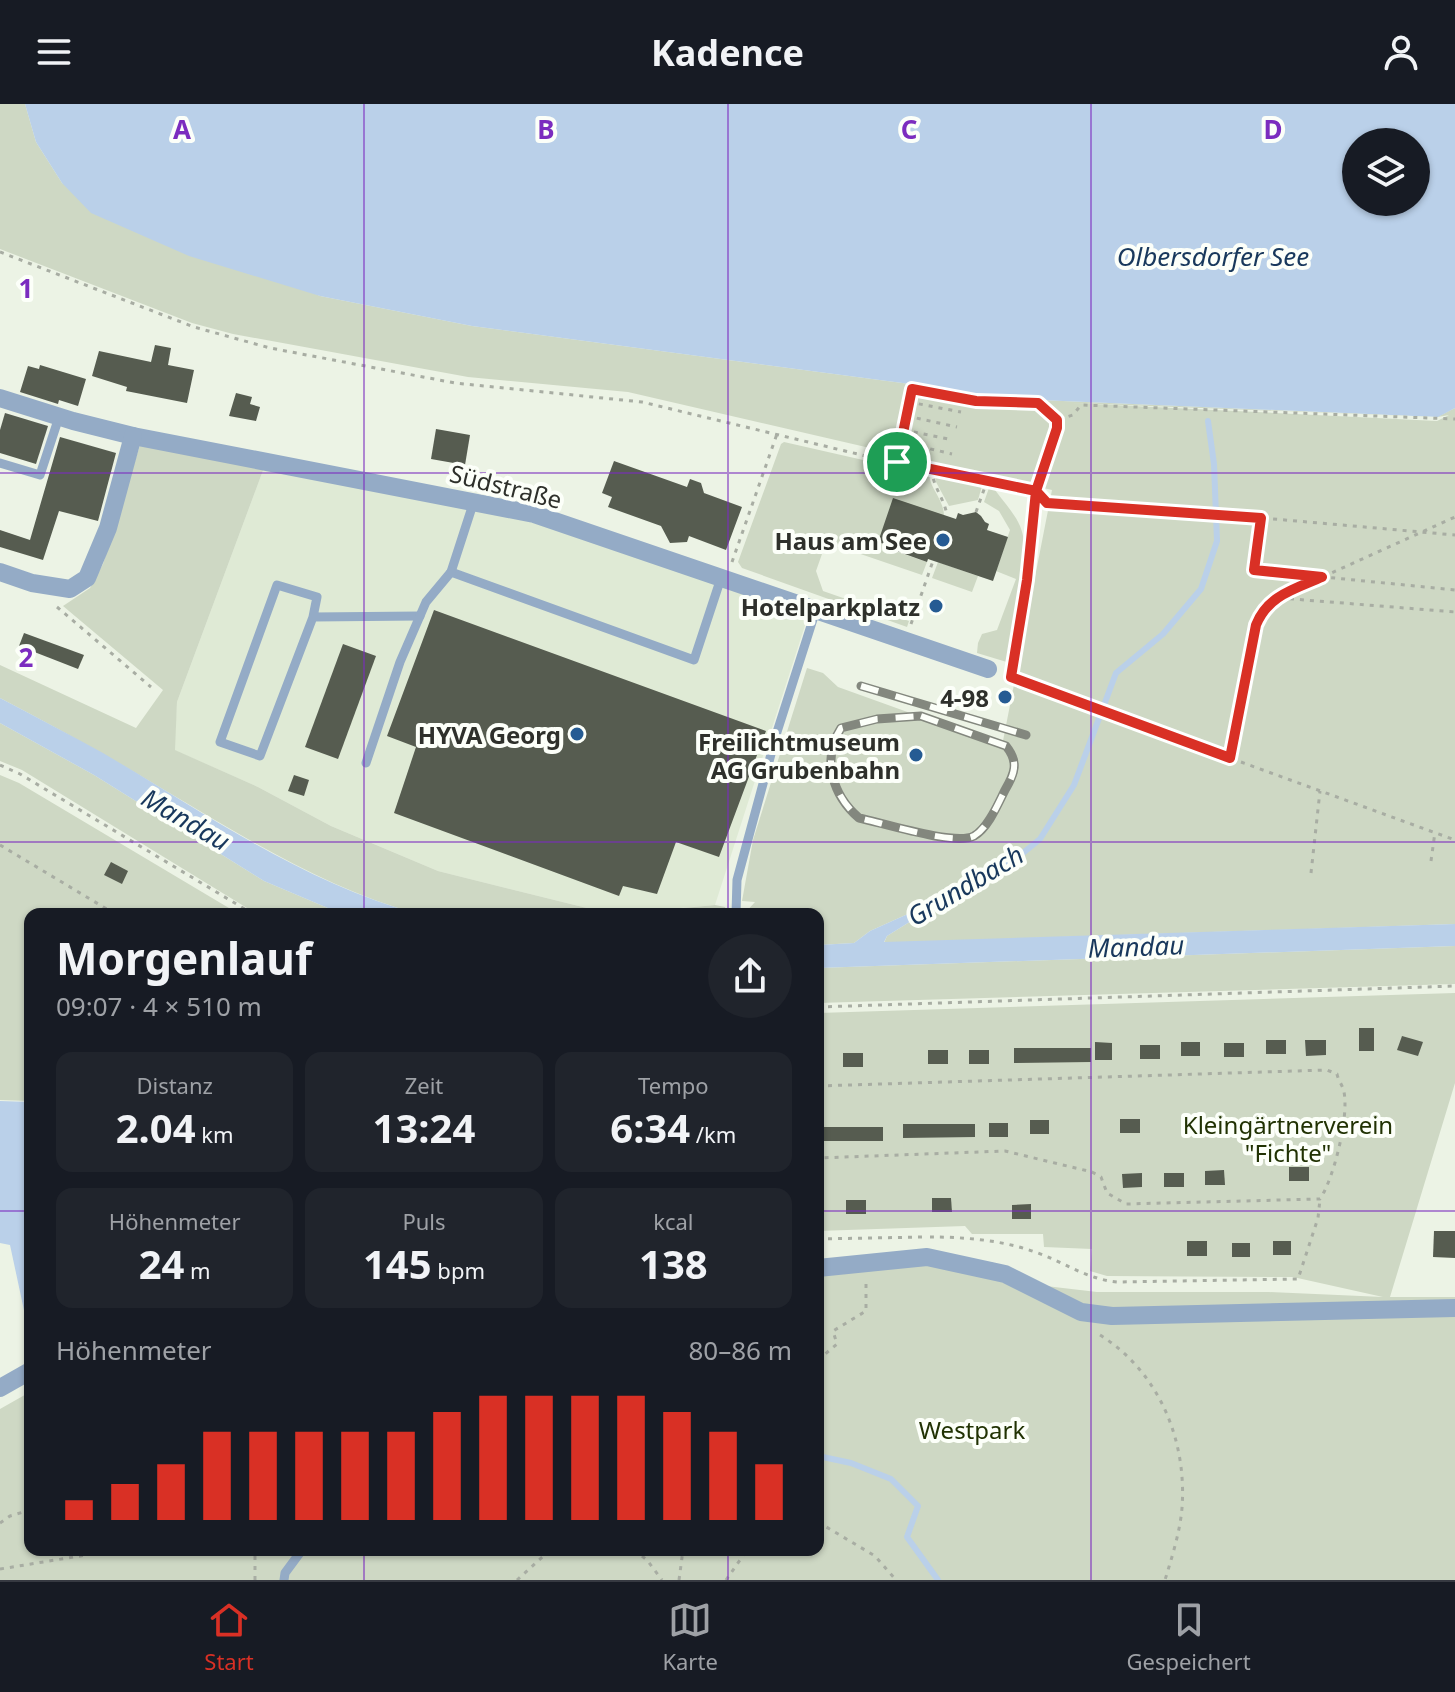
<!DOCTYPE html>
<html lang="de">
<meta charset="utf-8">
<style>
body{margin:0;font-family:"Noto Sans",sans-serif;background:#20242c;color:#f1f3f6;height:100vh;display:flex;flex-direction:column;font-size:30px;white-space:nowrap}
*{box-sizing:border-box;margin:0}
p{font-size:26px;color:#9ea1a6}
.icon{flex:none;width:44px;height:44px;fill:none;stroke:currentColor;stroke-width:2;stroke-linecap:round;stroke-linejoin:round}
.map{position:relative;flex:1;overflow:hidden}
.panel{position:absolute;left:24px;top:804px;width:800px;height:648px;display:flex;flex-direction:column;background:#171b24;border-radius:16px;box-shadow:0 2px 6px #0004}
.panel>*{flex:none}
.tools{position:absolute;left:1342px;top:24px;display:grid;gap:16px}
.tools a{display:grid;place-items:center;width:88px;height:88px;border-radius:50%;background:#171b24;box-shadow:0 2px 6px #0004;font-size:40px}
.pin{position:absolute;display:grid;place-items:center;width:68px;height:68px;color:#fff;margin:-34px;border:4px solid #fff;border-radius:50%;box-shadow:0 2px 8px #0007}
.round{display:grid;place-items:center;flex:none;width:84px;height:84px;border-radius:42px;background:#20242c}
.summary{display:flex;align-items:center;justify-content:space-between;height:136px;padding:0 32px}
h1{font-size:44px;font-weight:700;line-height:60px}
.stats{display:grid;grid-template-columns:repeat(3,1fr);gap:12px;height:136px;padding:8px 32px}
.stats div{display:grid;align-content:center;border-radius:16px;background:#20242c;text-align:center}
.stats b{font-size:40px;font-weight:700}
.stats small{font-size:22px;font-weight:400}
.stats p{font-size:22px}
.chart{height:224px;padding:16px 32px}
.chart p{display:flex;justify-content:space-between}
.chart svg{width:100%;height:144px;margin-top:8px;stroke:#d93025;stroke-width:6}
header{display:flex;justify-content:space-between;align-items:center;height:104px;padding:0 32px;background:#171b24;font-size:36px;font-weight:700}
.dock{display:flex;justify-content:space-around;align-items:center;height:112px;border-top:2px solid #363941;background:#171b24;font-size:22px;color:#9ea1a6}
.dock a{display:grid;justify-items:center;gap:4px}
.dock .on{color:#d93025}
.map>svg:first-child{display:block}
.built{fill:#dfead5}
.green{fill:#ced8c4}
.water{fill:#bad0e9;fill-rule:evenodd}
.pier{fill:#ecf3e5}
.lines{fill:none;stroke-linecap:round;stroke-linejoin:round}
.stream{stroke:#bad0e9;stroke-width:6}
.building{fill:#565c50}
.path{stroke:#a8ada3;stroke-width:3;stroke-dasharray:4 6;stroke-linecap:butt}
.lane{stroke:#94abc6;stroke-width:9}
.street{stroke:#94abc6;stroke-width:18}
.rail-casing{stroke:#83877e;stroke-width:9}
.rail{stroke:#fcfff9;stroke-width:6;stroke-dasharray:18;stroke-linecap:butt}
.route-casing{stroke:#fff;stroke-width:16}
.route{stroke:#d93025;stroke-width:10}
.grid{fill:none;stroke:#7b2cbf;stroke-width:2;stroke-opacity:0.55}
.poi-dot{fill:#255b93;stroke:#fcfff9;stroke-width:3}
.labels{text-anchor:middle;dominant-baseline:central;stroke-width:8;stroke-linejoin:round;paint-order:stroke}
.street-label{font-size:24px;fill:#2e302b;stroke:#fcfff9}
.poi-label{font-size:24px;font-weight:bold;fill:#2e302b;stroke:#fcfff9;text-anchor:end}
.park-label{font-size:24px;fill:#213203;stroke:#fcfff9}
.water-label{font-size:26px;font-style:italic;fill:#18385c;stroke:#fcfff9}
.grid-label{font-size:26px;text-anchor:middle;font-weight:bold;fill:#7b2cbf;stroke:#fcfff9;stroke-width:8;stroke-linejoin:round;paint-order:stroke}
</style>
<header><svg class="icon" aria-label="menu" viewBox="0 0 24 24"><path d="M4 6h16M4 12h16M4 18h16"/></svg>Kadence<svg class="icon" aria-label="person" viewBox="0 0 24 24"><circle cx="12" cy="8" r="4"/><path d="M4 21q1-7 8-7t8 7"/></svg></header>
<div class="map">
<svg width="1455" height="1476" viewBox="0 0 1455 1476">
<rect width="100%" height="100%" fill="#ecf3e5"/>
<polygon class="built" points="265,361 494,408 577,431 808,512 715,801 611,810 438,767 331,722 258,683 174,646 177,598"/>
<g class="green">
<polygon points="0,0 25,0 36,38 62,79 320,192 472,222 910,280 968,293 1437,313 1455,304 1455,820 884,839 887,832 932,804 930,800 870,827 854,839 818,841 818,810 744,810 755,798 742,797 753,736 807,564 823,569 838,583 1002,642 1052,386 628,288 468,273 233,230 192,219 0,145"/>
<path d="M 784,338 L 929,371 C 931,386 944,396 944,412 L 878,438 L 889,442 L 889,445 L 927,458 L 922,471 L 840,443 L 822,450 L 816,467 L 823,487 L 909,517 L 907,523 L 742,464 L 738,458 L 781,340 Z"/>
<path d="M 140,341 L 265,361 L 177,598 L 175,646 L 258,683 L 331,722 L 438,767 L 611,810 L 418,810 C 327,785 247,735 166,687 C 111,654 56,623 0,594 L 0,561 L 136,624 L 163,586 L 63,502 L 90,484 L 103,460 Z"/>
<polygon points="935,372 982,382 978,396 949,402 936,378"/>
<path d="M 989,384 L 995,386 C 1003,397 1015,410 1020,422 C 1035,460 1017,520 1010,559 L 977,549 L 978,539 L 982,530 L 997,526 L 1016,475 L 996,467 L 1010,426 L 999,407 L 984,398 Z"/>
<polygon points="938,458 978,472 972,488 932,474"/>
<polygon points="0,619 94,671 264,777 342,810 261,810 247,804 22,666 0,657"/>
<polygon points="0,671 19,679 239,810 30,810 30,997 0,996"/>
<polygon points="715,801 725,803 727,810 621,810"/>
<polygon points="1455,842 1455,880 818,899 818,864"/>
<polygon points="1455,889 1455,979 1390,1193 1455,1193 1455,1476 0,1476 0,1305 30,1288 30,1446 818,1446 818,1172 927,1160 1003,1177 1097,1188 1269,1188 1383,1193 1293,1173 1107,1172 1090,1167 1092,1145 1044,1143 1043,1130 972,1130 965,1122 818,1127 818,909"/>
</g>
<g class="water">
<path d="M 25,0 L 1455,0 L 1455,304 L 1438,313 L 968,293 L 910,280 L 472,222 L 320,192 L 189,152 L 91,109 L 62,79 L 36,38 ZM 1356,38 L 1416,38 L 1416,98 L 1356,98 Z"/>
<path d="M 0,594 C 34,612 69,630 103,649 C 205,709 302,778 418,810 L 342,810 L 264,777 L 94,671 L 0,619 Z"/>
<polygon points="930,800 934,801 932,804 887,832 884,838 1455,820 1455,842 818,864 818,841 854,839 870,827"/>
<polygon points="0,997 30,998 28,1225 10,1141 0,1139"/>
</g>
<polygon class="pier" points="1072,299 1438,313 1449,311 1437,317"/>
<g class="lines">
<g class="stream">
<polyline points="929,803 968,784 1017,754 1040,735 1074,681 1116,569 1163,530 1201,485 1217,437 1214,360 1208,317"/>
<polyline points="818,1352 851,1359 891,1375 918,1402 907,1433 938,1476"/>
</g>
</g>
<g class="building">
<polygon points="155,241 171,244 168,261 194,266 187,299 126,287 127,283 92,272 99,247 151,258"/>
<polygon points="40,261 86,275 78,302 59,296 58,300 20,288 28,262 39,265"/>
<polygon points="236,289 252,293 250,300 260,303 256,317 229,312"/>
<polygon points="5,309 48,322 36,360 0,349 0,326"/>
<polygon points="436,325 470,331 465,361 431,355"/>
<polygon points="60,333 116,349 98,417 59,407 43,456 0,443 0,426 30,436"/>
<polygon points="614,357 687,383 690,375 701,379 704,389 742,403 726,446 689,432 687,438 670,439 661,422 608,403 612,393 602,389"/>
<polygon points="893,394 956,415 958,409 963,411 976,408 981,412 985,418 989,420 987,426 1008,433 993,477 928,455 927,458 888,444 889,442 878,438"/>
<polygon points="434,506 766,627 719,753 676,738 657,790 623,782 619,792 394,709 416,643 387,632"/>
<polygon points="24,529 84,551 78,565 19,542"/>
<polygon points="343,540 376,552 338,655 305,643"/>
<polygon points="294,671 309,676 304,692 288,687"/>
<polygon points="111,758 128,767 122,780 104,771"/>
<rect x="1359" y="924" width="15" height="23"/>
<polygon points="1402,932 1423,938 1418,952 1397,946"/>
<rect x="1266" y="936" width="20" height="14"/>
<polygon points="1305,936 1326,936 1326,951 1306,952"/>
<polygon points="1095,938 1112,939 1112,956 1095,956"/>
<rect x="1181" y="938" width="19" height="14"/>
<rect x="1224" y="939" width="20" height="14"/>
<rect x="1140" y="941" width="20" height="14"/>
<polygon points="1014,944 1091,944 1091,958 1014,959"/>
<rect x="928" y="946" width="20" height="14"/>
<rect x="969" y="946" width="20" height="14"/>
<rect x="843" y="949" width="20" height="14"/>
<polygon points="1204,1014 1224,1014 1225,1028 1205,1029"/>
<rect x="1120" y="1015" width="20" height="14"/>
<rect x="1030" y="1016" width="19" height="14"/>
<rect x="989" y="1019" width="19" height="14"/>
<polygon points="903,1020 975,1020 975,1033 903,1034"/>
<rect x="819" y="1023" width="64" height="14"/>
<rect x="1289" y="1063" width="20" height="14"/>
<polygon points="1224,1066 1225,1081 1205,1081 1205,1067"/>
<polygon points="1142,1069 1142,1083 1123,1084 1122,1070"/>
<rect x="1164" y="1069" width="20" height="14"/>
<polygon points="932,1094 951,1094 952,1108 932,1108"/>
<rect x="846" y="1096" width="20" height="14"/>
<polygon points="1031,1100 1031,1115 1012,1115 1012,1101"/>
<polygon points="1434,1127 1455,1127 1455,1154 1433,1153"/>
<rect x="1187" y="1137" width="20" height="15"/>
<rect x="1273" y="1137" width="18" height="14"/>
<rect x="1232" y="1139" width="18" height="14"/>
</g>
<g class="lines">
<g class="path">
<polyline points="0,148 194,223 270,244 455,279 642,298 870,353 1036,387 1047,399 1251,413 1455,431"/>
<polyline points="909,298 961,308"/>
<polyline points="907,312 957,323"/>
<polyline points="904,326 953,336"/>
<polyline points="901,338 952,350"/>
<polyline points="897,358 912,285 976,297 1038,299 1057,316"/>
<path d="M 932,365 C 932,382 945,395 947,412"/>
<polyline points="976,408 987,377"/>
<polyline points="1261,414 1254,466 1455,486"/>
<polyline points="732,458 777,330"/>
<polyline points="1280,494 1455,508"/>
<polyline points="57,503 151,583"/>
<polyline points="911,520 933,457"/>
<polyline points="1014,559 1027,476 1036,387 1057,324 1057,316 1073,311 1081,301 1455,315"/>
<polyline points="1232,642 1256,521 1262,505 1276,494 1455,413"/>
<polyline points="1241,658 1455,736"/>
<polyline points="0,661 20,670 253,810"/>
<polyline points="0,741 115,810"/>
<polyline points="1431,757 1435,728"/>
<polyline points="1311,769 1320,687"/>
<polyline points="818,903 1455,882"/>
<path d="M 818,982 L 1327,966 L 1337,970 C 1338,976 1343,982 1344,988 C 1349,1013 1334,1074 1320,1095 L 1126,1100 L 1107,1089 L 1101,1073 L 1092,1068 L 1005,1047 L 818,1054"/>
<path d="M 930,1133 C 964,1133 1002,1136 1035,1148 C 1064,1158 1086,1175 1117,1178 L 1298,1175 L 1318,1114 L 1320,1095"/>
<polyline points="818,1135 922,1133"/>
<path d="M 1100,1231 C 1159,1268 1187,1336 1182,1404 C 1180,1428 1172,1453 1165,1476"/>
<polyline points="818,1256 837,1240 833,1227 866,1207 866,1176"/>
<polyline points="818,1418 875,1452 896,1476"/>
<polyline points="0,1419 10,1412 30,1406"/>
<polyline points="442,1446 465,1446"/>
<polyline points="634,1446 647,1456 662,1476"/>
<polyline points="705,1446 744,1450"/>
<polyline points="0,1465 117,1446"/>
<polyline points="255,1476 255,1446"/>
<polyline points="517,1476 550,1446"/>
<polyline points="679,1476 683,1446"/>
<polyline points="726,1476 747,1446"/>
</g>
<g class="lane">
<polyline points="0,359 40,371 59,313"/>
<polyline points="474,397 451,468 694,556 721,474"/>
<polyline points="313,513 317,493 277,481 220,638 260,652 313,513 420,512"/>
<polyline points="1011,573 1230,654"/>
<polyline points="366,659 400,558 426,498 451,468"/>
<polyline points="736,810 737,776 777,628 816,506"/>
<polyline points="284,1476 285,1469 302,1446"/>
</g>
<g class="street">
<polyline points="0,294 73,317 133,332 534,410 988,565"/>
<polyline points="0,468 32,479 70,485 87,474 108,424 133,332"/>
<polyline points="818,1164 927,1153 1005,1170 1081,1208 1112,1212 1455,1204"/>
<polyline points="0,1284 30,1267"/>
</g>
<g class="rail-casing">
<g id="rail">
<polyline points="861,582 1026,631"/>
<path d="M 921,612 L 1006,642 C 1019,658 1015,669 1005,686 C 998,700 988,724 974,732 C 955,742 883,719 859,714 C 833,692 821,655 841,624 L 877,615 Z"/>
</g>
</g>
<use href="#rail" class="rail"/>
</g>
<g class="lines">
<g class="route-casing">
<path id="route" d="M 897,358 L 1036,387 L 1027,476 L 1011,573 L 1230,654 L 1256,521 C 1268,491 1295,485 1322,473 L 1254,466 L 1261,414 L 1047,399 L 1036,387 L 1057,324 L 1057,316 L 1038,299 L 976,297 L 912,285 L 897,358"/>
</g>
<use href="#route" class="route"/>
</g>
<path class="grid" d="M 364,0 L 364,810M 728,0 L 728,810M 1091,0 L 1091,1476M 0,369 L 1455,369M 0,738 L 1455,738M 0,1107 L 30,1107M 818,1107 L 1455,1107M 364,1446 L 364,1476M 728,1446 L 728,1476"/>
<g class="poi-dot">
<circle cx="943" cy="436" r="8"/>
<circle cx="936" cy="502" r="8"/>
<circle cx="1005" cy="593" r="8"/>
<circle cx="577" cy="630" r="8"/>
<circle cx="916" cy="651" r="8"/>
</g>
<g class="labels">
<g class="street-label">
<text transform="translate(506 382) rotate(14)">Südstraße</text>
</g>
<g class="poi-label">
<text x="927" y="436">Haus am See</text>
<text x="920" y="502">Hotelparkplatz</text>
<text x="989" y="593">4-98</text>
<text x="561" y="630">HYVA Georg</text>
<text x="900" y="637">Freilichtmuseum<tspan x="900" dy="28">AG Grubenbahn</tspan></text>
</g>
<g class="park-label">
<text x="1288" y="1020">Kleingärtnerverein<tspan x="1288" dy="28">"Fichte"</tspan></text>
<text x="972" y="1325">Westpark</text>
</g>
<g class="water-label">
<text x="1213" y="152">Olbersdorfer See</text>
<text transform="translate(186 715) rotate(30)">Mandau</text>
<text transform="translate(965 781) rotate(-31)">Grundbach</text>
<text transform="translate(1136 842) rotate(-2)">Mandau</text>
</g>
</g>
<g class="grid-label">
<text x="182" y="35">A</text>
<text x="546" y="35">B</text>
<text x="909" y="35">C</text>
<text x="1273" y="35">D</text>
<text x="26" y="194">1</text>
<text x="26" y="563">2</text>
</g>
</svg>
<div class="tools">
<a><svg class="icon" aria-label="layers" viewBox="0 0 24 24"><path d="M12 4l9 5-9 5-9-5zM3 14l9 5 9-5"/></svg></a>
</div>
<div class="pin" style="left:897px;top:358px;background:#1e9e55"><svg class="icon" aria-label="arrive" viewBox="0 0 24 24"><path d="M6 21V4h12l-3 4 3 4H6"/></svg></div>
<section class="panel">
<div class="summary"><div><h1>Morgenlauf</h1><p>09:07 · 4 × 510 m</p></div><a class="round"><svg class="icon" aria-label="share" viewBox="0 0 24 24"><path d="M12 15V3M7 8l5-5 5 5M5 13v7h14v-7"/></svg></a></div>
<div class="stats">
<div><p>Distanz</p><b>2.04<small> km</small></b></div>
<div><p>Zeit</p><b>13:24</b></div>
<div><p>Tempo</p><b>6:34<small> /km</small></b></div>
</div>
<div class="stats">
<div><p>Höhenmeter</p><b>24<small> m</small></b></div>
<div><p>Puls</p><b>145<small> bpm</small></b></div>
<div><p>kcal</p><b>138</b></div>
</div>
<div class="chart"><p><span>Höhenmeter</span>80–86 m</p>
<svg viewBox="0 0 160 44" preserveAspectRatio="none"><path d="M5 44V38M15 44V33M25 44V27M35 44V17M45 44V17M55 44V17M65 44V17M75 44V17M85 44V11M95 44V6M105 44V6M115 44V6M125 44V6M135 44V11M145 44V17M155 44V27"/></svg>
</div>
</section>
</div>
<nav class="dock">
<a class="on"><svg class="icon" aria-label="home" viewBox="0 0 24 24"><path d="M3 11l9-7 9 7M6 9v11h12V9"/></svg>Start</a>
<a><svg class="icon" aria-label="map" viewBox="0 0 24 24"><path d="M3 6l6-2 6 2 6-2v14l-6 2-6-2-6 2zM9 4v14M15 6v14"/></svg>Karte</a>
<a><svg class="icon" aria-label="saved" viewBox="0 0 24 24"><path d="M7 4h10v16l-5-4-5 4z"/></svg>Gespeichert</a>
</nav>
